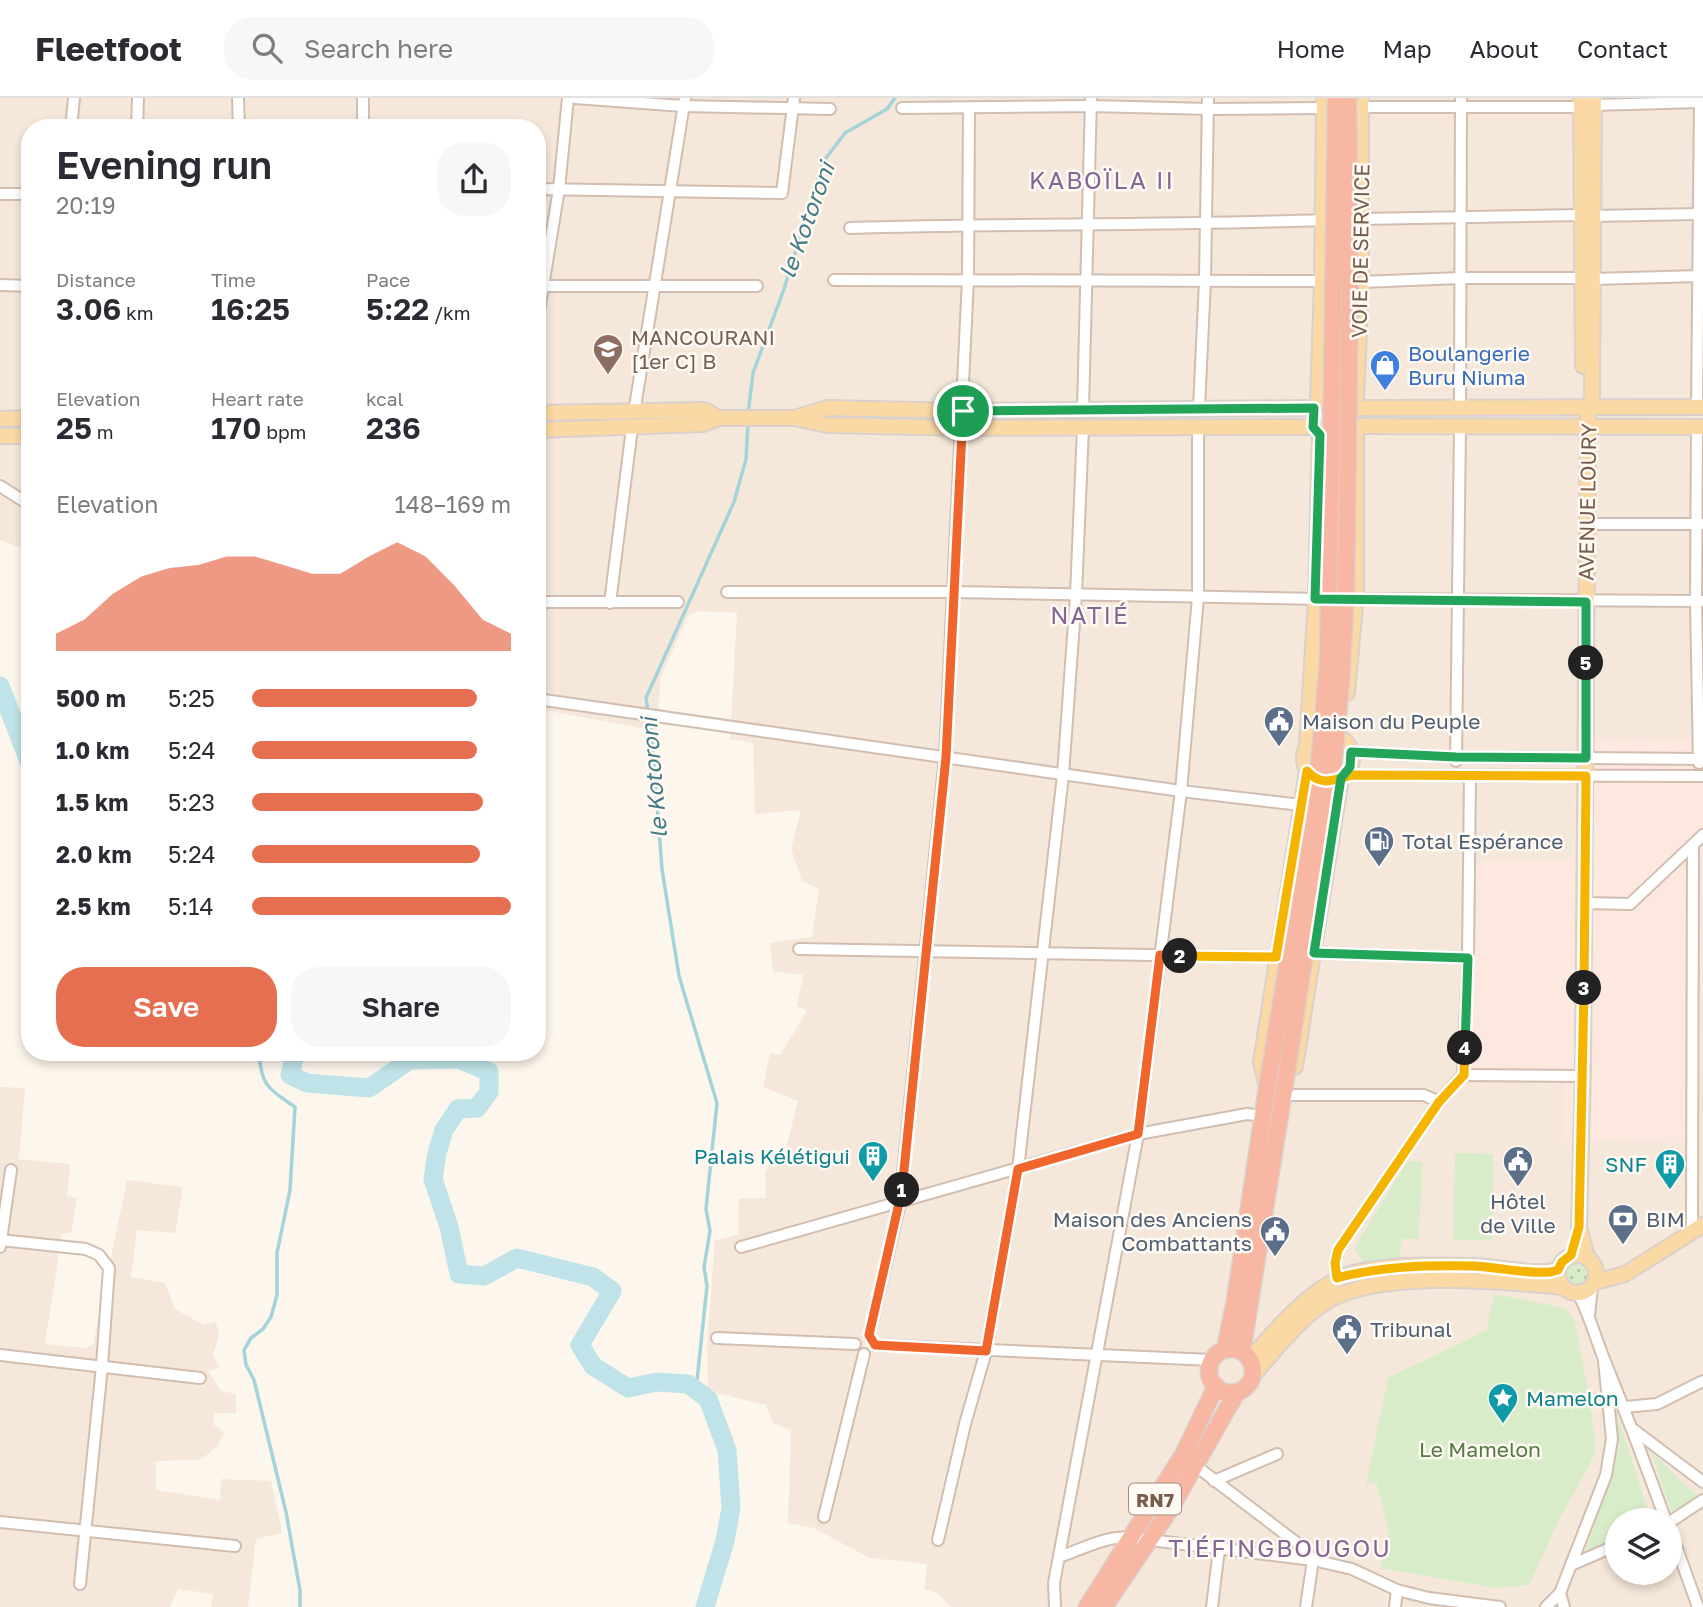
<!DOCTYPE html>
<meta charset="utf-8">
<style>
body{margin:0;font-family:"Golos Text",sans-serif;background:#f7f7f7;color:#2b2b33;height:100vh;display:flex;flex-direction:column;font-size:26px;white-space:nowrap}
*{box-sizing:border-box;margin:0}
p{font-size:23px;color:#7c7c81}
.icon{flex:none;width:38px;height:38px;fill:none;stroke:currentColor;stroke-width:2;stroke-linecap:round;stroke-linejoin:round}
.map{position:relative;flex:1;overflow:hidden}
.panel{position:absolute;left:21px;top:21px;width:525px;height:942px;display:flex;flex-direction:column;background:#fff;border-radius:28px;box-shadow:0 4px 10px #0003}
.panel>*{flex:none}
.fabs{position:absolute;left:1605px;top:1410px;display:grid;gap:14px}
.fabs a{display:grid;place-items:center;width:77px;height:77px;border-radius:50%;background:#fff;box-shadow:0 4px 10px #0003;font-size:35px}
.pin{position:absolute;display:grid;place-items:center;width:60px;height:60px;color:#fff;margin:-30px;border:4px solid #fff;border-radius:50%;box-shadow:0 2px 7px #0007}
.km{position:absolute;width:35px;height:35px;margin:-18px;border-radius:50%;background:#222;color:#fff;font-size:19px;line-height:35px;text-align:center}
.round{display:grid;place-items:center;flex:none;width:74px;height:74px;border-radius:28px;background:#f7f7f7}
.summary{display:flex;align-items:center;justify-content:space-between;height:119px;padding:0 35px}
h1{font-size:38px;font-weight:600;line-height:52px}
.stats{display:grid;grid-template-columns:repeat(3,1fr);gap:10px;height:119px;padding:7px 35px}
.stats div{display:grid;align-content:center}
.stats b{font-size:30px;font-weight:600}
.stats small{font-size:19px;font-weight:400}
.stats p{font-size:19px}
.chart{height:196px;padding:14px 35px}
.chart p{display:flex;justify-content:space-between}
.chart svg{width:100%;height:126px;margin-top:7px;fill:#e76f51;opacity:.7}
.cta{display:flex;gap:14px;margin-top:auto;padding:14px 35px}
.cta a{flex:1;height:80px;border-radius:28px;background:#e76f51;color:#fff;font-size:28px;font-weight:600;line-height:80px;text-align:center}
.cta a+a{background:#f7f7f7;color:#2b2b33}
ul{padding:0 35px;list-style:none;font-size:23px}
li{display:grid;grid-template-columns:112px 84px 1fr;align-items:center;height:52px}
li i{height:18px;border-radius:9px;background:#e76f51}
header{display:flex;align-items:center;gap:42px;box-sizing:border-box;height:98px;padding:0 35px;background:#fff;border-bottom:2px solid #e1e1e2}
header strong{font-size:33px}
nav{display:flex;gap:38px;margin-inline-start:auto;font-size:24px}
.search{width:490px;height:63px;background:#f7f7f7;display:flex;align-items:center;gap:18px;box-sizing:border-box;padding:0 24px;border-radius:28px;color:#7c7c81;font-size:26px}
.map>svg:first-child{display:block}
.residential{fill:#f5e8da;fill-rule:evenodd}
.commercial{fill:#fde8e0}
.grass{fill:url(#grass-dots)}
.green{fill:#d8ecc9}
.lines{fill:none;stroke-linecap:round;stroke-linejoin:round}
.stream{stroke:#a5d3da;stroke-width:3.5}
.river{stroke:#bfe3e8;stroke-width:19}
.minor-casing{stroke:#d1beb0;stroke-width:14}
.major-casing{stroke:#dad1cd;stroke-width:18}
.highway-casing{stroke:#dad1cd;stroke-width:19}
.minor{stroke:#fff;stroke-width:10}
.major{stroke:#fbd9a5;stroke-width:14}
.highway{stroke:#f7b7a3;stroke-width:16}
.highway-bridge-casing{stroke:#dad1cd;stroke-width:19;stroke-linecap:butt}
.highway-bridge{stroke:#f7b7a3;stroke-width:16}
.split-1-casing{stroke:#fff;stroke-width:14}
.split-2-casing{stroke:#fff;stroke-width:14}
.split-3-casing{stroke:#fff;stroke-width:14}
.split-4-casing{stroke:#fff;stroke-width:14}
.split-5-casing{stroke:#fff;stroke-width:14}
.split-6-casing{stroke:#fff;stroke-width:14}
.split-1{stroke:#f0652b;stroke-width:9}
.split-2{stroke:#f0652b;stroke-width:9}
.split-3{stroke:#f5b400;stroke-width:9}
.split-4{stroke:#f5b400;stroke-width:9}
.split-5{stroke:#22a559;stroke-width:9}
.split-6{stroke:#22a559;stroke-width:9}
.labels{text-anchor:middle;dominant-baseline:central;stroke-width:5;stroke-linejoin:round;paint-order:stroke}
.shield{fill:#fffaf3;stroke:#a28b7f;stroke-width:2}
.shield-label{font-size:19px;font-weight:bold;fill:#7a5c4d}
.street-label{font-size:21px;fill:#7a5c4d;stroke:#fffaf3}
.education-label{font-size:21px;fill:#785e54;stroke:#fffaf3;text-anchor:start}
.shop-label{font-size:21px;fill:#366cbe;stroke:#fffaf3;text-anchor:start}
.service-label{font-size:21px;fill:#4e5e75;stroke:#fffaf3;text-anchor:start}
.culture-label{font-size:21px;fill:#0d838f;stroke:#fffaf3;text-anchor:end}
.park-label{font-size:21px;fill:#537a41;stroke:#fffaf3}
.water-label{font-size:23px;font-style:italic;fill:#437c86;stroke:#fffaf3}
.quarter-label{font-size:24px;letter-spacing:2px;fill:#846695;stroke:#fffaf3}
</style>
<header>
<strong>Fleetfoot</strong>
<div class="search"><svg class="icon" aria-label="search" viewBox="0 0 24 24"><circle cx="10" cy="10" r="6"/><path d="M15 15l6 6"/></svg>Search here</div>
<nav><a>Home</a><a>Map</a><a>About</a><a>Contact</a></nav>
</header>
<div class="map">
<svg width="1703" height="1509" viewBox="0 0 1703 1509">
<defs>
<pattern id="grass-dots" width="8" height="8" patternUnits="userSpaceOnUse" patternTransform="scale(1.75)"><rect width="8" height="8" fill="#d8ecc9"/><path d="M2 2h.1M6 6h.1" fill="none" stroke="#b4c2a5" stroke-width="1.8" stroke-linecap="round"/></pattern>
</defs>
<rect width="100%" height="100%" fill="#fdf6ec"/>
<g class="residential">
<path d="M 0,0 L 1703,0 L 1703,1509 L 952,1509 L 936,1495 L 924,1491 L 927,1466 L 869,1460 L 814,1430 L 788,1425 L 791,1332 L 773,1325 L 766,1307 L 708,1293 L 707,1245 L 715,1142 L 738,1137 L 739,1101 L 766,1100 L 765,1075 L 772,1057 L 784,1058 L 798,1003 L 763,989 L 770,955 L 780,957 L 807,913 L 797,908 L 803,877 L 773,873 L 770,845 L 812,839 L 819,791 L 802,783 L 791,751 L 801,712 L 755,716 L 753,645 L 730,641 L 737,515 L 698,513 L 688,518 L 660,581 L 658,633 L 537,611 L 537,30 L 30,30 L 30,453 L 0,442 ZM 1617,1423 L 1670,1423 L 1670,1475 L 1617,1475 Z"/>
<polygon points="0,989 25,990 19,1061 70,1066 67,1098 77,1100 71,1135 62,1136 45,1246 85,1250 93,1247 127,1082 183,1089 175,1135 137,1132 131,1179 165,1185 175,1211 204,1227 216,1224 219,1237 213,1257 220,1270 208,1273 221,1293 236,1296 236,1315 214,1315 213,1326 224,1334 218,1348 200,1362 156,1363 156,1392 220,1402 221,1381 271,1383 282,1435 256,1441 248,1509 211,1509 213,1496 178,1491 170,1509 0,1509"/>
</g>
<polygon class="commercial" points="1576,640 1703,641 1703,753 1700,756 1700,1045 1563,1042 1564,984 1464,977 1466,764 1573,762"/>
<circle class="grass" cx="1577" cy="1176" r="14"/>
<g class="green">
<polygon points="1455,1055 1493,1056 1492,1142 1453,1142"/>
<polygon points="1408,1063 1422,1064 1419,1141 1402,1141 1399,1167 1366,1167 1354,1150"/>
<polygon points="1494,1196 1565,1210 1574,1221 1591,1308 1596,1354 1558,1424 1529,1487 1496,1490 1380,1470 1389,1434 1376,1384 1366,1387 1388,1280 1487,1232"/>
<path d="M 1616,1312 L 1651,1423 L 1617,1423 L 1617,1440 L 1585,1455 C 1602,1404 1616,1367 1616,1312 Z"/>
<polygon points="1651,1354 1697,1398 1672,1415"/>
</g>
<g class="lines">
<g class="stream">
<polyline points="748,316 753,275 784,191 823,64 845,35 887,11 895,0"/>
<path d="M 259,954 C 261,988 268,990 295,1009 L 290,1092 L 277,1155 L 277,1197 L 271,1219 L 263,1231 L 251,1240 L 244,1252 L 246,1267 L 254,1282 L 286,1414 L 300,1492 L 300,1509"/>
<polyline points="696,1292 707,1188 704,1169 710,1133 706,1111 717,1005 679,878 662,771 652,637 646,600 734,404 746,361 748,323"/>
</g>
<g class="river">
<polyline points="0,588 30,666"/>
<polyline points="293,954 295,956 290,977 307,985 369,990 410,962 459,961 489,974 489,994 477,1010 458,1011 444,1032 437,1055 433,1081 449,1129 459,1176 484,1178 517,1160 593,1179 612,1193 580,1247 593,1268 628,1290 657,1284 688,1286 708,1301 727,1352 731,1410 725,1443 705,1509"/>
</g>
<g class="minor-casing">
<g id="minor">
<polyline points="238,0 239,30"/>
<polyline points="575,0 683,8 830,11"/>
<polyline points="1594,7 1700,4"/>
<polyline points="1361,9 1581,9"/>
<polyline points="902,10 1091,8 1208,11 1324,10"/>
<polyline points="71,30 74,0"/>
<polyline points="137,30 138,0"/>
<polyline points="363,30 363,0"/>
<polyline points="537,91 782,95 794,0"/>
<polyline points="0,96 30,96"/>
<polyline points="1593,118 1698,116"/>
<polyline points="1362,121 1582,117"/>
<path d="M 850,130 C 1007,125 1164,128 1322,122"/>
<polyline points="1593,181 1700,178"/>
<polyline points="834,182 1322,183"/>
<polyline points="1361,184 1460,180 1582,180"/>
<polyline points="0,187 30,188"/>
<polyline points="539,188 757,188"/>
<polyline points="537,225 559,91 568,0"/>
<polyline points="1460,309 1461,0"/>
<polyline points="1697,309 1700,0"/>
<polyline points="1199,310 1205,183 1208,0"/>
<polyline points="1083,311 1091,0"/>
<polyline points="634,315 685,0"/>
<polyline points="1697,329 1696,503 1699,665"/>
<polyline points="0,388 30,407"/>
<polyline points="1588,426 1703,426"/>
<polyline points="727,494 955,494 1323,501"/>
<polyline points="1350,501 1703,503"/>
<polyline points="537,504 678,504"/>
<polyline points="610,505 632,330"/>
<polyline points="537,601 1181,693 1301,707"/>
<polyline points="1351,654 1456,659 1703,661"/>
<polyline points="1456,663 1460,327"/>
<polyline points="1341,680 1352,677 1703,678"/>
<polyline points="1584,805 1630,806 1703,737"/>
<polyline points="799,851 1276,859"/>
<polyline points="1314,855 1468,860"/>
<polyline points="1463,977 1583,978"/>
<polyline points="1283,997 1424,997 1439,1004"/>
<polyline points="1692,1134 1693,747"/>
<polyline points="0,1142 86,1151 99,1157 109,1170 102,1268 80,1486"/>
<polyline points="0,1149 11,1072"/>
<polyline points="741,1149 1138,1036 1247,1016 1263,1018"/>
<polyline points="1337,1180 1335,1165 1338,1152 1439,1004 1463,977 1468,860 1470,677"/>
<path d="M 1578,1195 C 1590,1218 1596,1242 1606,1266 C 1627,1318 1647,1370 1666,1423"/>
<polyline points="1589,1217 1592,1189"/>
<polyline points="869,1237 900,1105 945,659 968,181 969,10"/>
<polyline points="717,1240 855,1246"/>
<polyline points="875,1247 1212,1262"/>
<polyline points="0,1257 200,1280"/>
<polyline points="1625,1309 1657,1306 1703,1283"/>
<polyline points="1634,1332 1703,1384"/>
<polyline points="1196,1368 1302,1449 1313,1462 1306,1509"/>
<polyline points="1214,1383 1277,1356"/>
<polyline points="824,1419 864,1256"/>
<polyline points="0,1424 235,1448"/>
<polyline points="1670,1424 1703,1402"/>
<polyline points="1670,1431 1698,1509"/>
<polyline points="938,1442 965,1326 986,1253 1018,1071 1063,677 1076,497 1083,330"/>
<path d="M 1059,1459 C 1093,1447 1113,1433 1150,1442 L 1313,1462 L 1352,1471 L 1397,1492 L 1429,1500 L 1500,1509"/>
<polyline points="1571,1467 1617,1447"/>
<polyline points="1560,1495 1564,1509"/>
<polyline points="1055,1509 1054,1485 1138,1036 1181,693 1198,499 1198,329"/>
<polyline points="1212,1509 1219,1451"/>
<polyline points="1395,1509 1397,1492"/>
<polyline points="1546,1509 1560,1495 1606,1377 1612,1341 1604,1263"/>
</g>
</g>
<g class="major-casing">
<g id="major">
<polyline points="1581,0 1583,268"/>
<polyline points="1356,301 1361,184 1361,0"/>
<polyline points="1318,304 1322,183 1324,0"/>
<polyline points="1358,310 1703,309"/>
<polyline points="537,315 704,312 719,320 794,320 827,310 963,313 1314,310"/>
<polyline points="795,320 827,327 962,330 1313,329"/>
<polyline points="0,321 30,320"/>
<polyline points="1358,328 1703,329"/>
<polyline points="537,332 703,326 719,320"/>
<polyline points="0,338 30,338"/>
<polyline points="1347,595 1356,497 1356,332"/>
<circle cx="1328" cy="660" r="24"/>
<polyline points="1307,648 1316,501 1320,337"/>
<polyline points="1295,969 1341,680"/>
<polyline points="1267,989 1261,964 1307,673"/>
<circle cx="1577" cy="1176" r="19"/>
<polyline points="1587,1159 1579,1129 1583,972 1588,310 1592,299 1594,0"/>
<polyline points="1595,1184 1625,1176 1703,1127"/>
<path d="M 1250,1261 C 1275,1233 1302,1200 1336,1182 C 1366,1165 1438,1167 1473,1168 C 1502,1169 1530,1178 1558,1172"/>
<path d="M 1252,1278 C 1275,1253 1296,1224 1324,1205 C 1376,1171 1502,1183 1563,1189"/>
</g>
</g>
<g class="highway-casing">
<g id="highway">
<polyline points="1225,1251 1235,1203 1267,990"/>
<circle cx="1231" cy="1273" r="22"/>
<polyline points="1242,1253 1284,992"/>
<polyline points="1087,1509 1184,1355 1216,1288"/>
<polyline points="1104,1509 1169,1413 1237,1294"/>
</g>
</g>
<use href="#minor" class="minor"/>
<use href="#major" class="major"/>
<use href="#highway" class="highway"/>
<g class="highway-bridge-casing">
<g id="highway-bridge">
<polyline points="1267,990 1318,679 1328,563 1336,0"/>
<polyline points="1284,992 1333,672 1341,583 1346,493 1350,183 1348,0"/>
</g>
</g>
<use href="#highway-bridge" class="highway-bridge"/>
</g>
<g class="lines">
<g class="split-1-casing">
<polyline id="split-1" points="902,1092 946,659 963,313"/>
</g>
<g class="split-2-casing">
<polyline id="split-2" points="902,1092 869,1237 875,1247 986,1253 1018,1071 1138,1036 1160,857 1180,858"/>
</g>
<g class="split-3-casing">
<path id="split-3" d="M 1180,858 L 1276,859 L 1307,673 C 1321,689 1334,682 1352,677 L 1586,678 L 1584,890"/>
</g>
<g class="split-4-casing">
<path id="split-4" d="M 1465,950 L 1464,977 L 1439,1004 L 1338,1152 L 1335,1165 L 1337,1180 C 1381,1168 1428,1167 1473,1168 C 1499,1169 1524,1176 1550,1174 L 1558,1172 L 1562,1164 L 1571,1157 L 1579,1129 L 1584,890"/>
</g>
<g class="split-5-casing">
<polyline id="split-5" points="1465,950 1468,860 1314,855 1341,680 1350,669 1351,654 1456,659 1586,660 1586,565"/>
</g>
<g class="split-6-casing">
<polyline id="split-6" points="963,313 1314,310 1313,329 1320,337 1315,501 1586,504 1586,565"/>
</g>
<use href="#split-1" class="split-1"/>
<use href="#split-2" class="split-2"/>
<use href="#split-3" class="split-3"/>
<use href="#split-4" class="split-4"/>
<use href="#split-5" class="split-5"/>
<use href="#split-6" class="split-6"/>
</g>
<defs>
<g id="school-pin" transform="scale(1.575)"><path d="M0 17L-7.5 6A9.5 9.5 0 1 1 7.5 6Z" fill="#8d6e63" stroke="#fffaf3"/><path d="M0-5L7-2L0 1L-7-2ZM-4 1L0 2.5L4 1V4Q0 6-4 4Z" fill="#fff"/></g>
<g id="shop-pin" transform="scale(1.575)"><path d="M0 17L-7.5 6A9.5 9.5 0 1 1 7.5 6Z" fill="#3f7fe0" stroke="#fffaf3"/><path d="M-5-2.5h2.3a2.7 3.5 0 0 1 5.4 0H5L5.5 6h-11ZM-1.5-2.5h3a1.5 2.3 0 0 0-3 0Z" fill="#fff"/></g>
<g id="civic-pin" transform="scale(1.575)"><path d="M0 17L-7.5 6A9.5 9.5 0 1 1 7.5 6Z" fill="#5c6f8a" stroke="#fffaf3"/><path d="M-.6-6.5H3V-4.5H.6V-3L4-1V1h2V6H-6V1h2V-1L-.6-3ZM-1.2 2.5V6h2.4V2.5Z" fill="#fff"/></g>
<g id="fuel-pin" transform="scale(1.575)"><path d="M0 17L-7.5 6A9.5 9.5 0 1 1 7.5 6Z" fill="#5c6f8a" stroke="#fffaf3"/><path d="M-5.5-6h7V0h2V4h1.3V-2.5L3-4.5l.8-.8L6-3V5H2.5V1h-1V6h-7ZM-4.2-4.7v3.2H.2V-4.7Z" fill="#fff"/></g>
<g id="building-pin" transform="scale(1.575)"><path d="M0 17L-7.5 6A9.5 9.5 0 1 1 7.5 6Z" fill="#0f9aa8" stroke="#fffaf3"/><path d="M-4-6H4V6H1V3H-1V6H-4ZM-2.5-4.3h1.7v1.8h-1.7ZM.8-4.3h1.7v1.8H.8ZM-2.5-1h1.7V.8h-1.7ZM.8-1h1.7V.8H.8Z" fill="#fff"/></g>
<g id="bank-pin" transform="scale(1.575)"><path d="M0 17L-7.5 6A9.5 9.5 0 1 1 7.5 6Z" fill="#5c6f8a" stroke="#fffaf3"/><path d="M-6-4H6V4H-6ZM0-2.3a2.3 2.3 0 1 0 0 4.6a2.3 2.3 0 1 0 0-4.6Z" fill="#fff"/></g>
<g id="sight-pin" transform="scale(1.575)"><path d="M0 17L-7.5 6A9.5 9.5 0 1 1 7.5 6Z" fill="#0f9aa8" stroke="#fffaf3"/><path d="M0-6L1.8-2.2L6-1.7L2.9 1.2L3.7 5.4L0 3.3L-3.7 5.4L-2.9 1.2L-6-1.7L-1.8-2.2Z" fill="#fff"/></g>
</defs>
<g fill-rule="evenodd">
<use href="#school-pin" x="608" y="251"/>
<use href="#shop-pin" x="1385" y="267"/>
<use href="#civic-pin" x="1279" y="623"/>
<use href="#fuel-pin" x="1379" y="743"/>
<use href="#building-pin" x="873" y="1058"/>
<use href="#civic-pin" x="1518" y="1063"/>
<use href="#building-pin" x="1670" y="1066"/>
<use href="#bank-pin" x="1623" y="1121"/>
<use href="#civic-pin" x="1275" y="1133"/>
<use href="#civic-pin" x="1347" y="1231"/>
<use href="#sight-pin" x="1503" y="1300"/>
</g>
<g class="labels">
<rect class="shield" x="1129" y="1385.5" width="52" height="31" rx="5"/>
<g class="shield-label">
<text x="1155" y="1401">RN7</text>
</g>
<g class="street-label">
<text transform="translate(1360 153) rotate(-89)">VOIE DE SERVICE</text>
<text transform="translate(1587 404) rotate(-89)">AVENUE LOURY</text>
</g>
<g class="education-label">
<text x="631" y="239">MANCOURANI<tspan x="631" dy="24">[1er C] B</tspan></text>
</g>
<g class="shop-label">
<text x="1408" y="255">Boulangerie<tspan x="1408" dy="24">Buru Niuma</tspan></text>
</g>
<g class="service-label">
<text x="1302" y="623">Maison du Peuple</text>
<text x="1402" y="743">Total Espérance</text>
<text x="1518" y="1103" text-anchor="middle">Hôtel<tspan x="1518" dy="24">de Ville</tspan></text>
<text x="1252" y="1121" text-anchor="end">Maison des Anciens<tspan x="1252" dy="24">Combattants</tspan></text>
<text x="1646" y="1121">BIM</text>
<text x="1370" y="1231">Tribunal</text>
</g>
<g class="culture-label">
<text x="850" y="1058">Palais Kélétigui</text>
<text x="1647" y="1066">SNF</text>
<text x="1526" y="1300" text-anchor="start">Mamelon</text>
</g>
<g class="park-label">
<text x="1480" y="1351">Le Mamelon</text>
</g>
<g class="water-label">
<text transform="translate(806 122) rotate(-70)">le Kotoroni</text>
<text transform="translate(653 680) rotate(-95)">le Kotoroni</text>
</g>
<g class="quarter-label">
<text x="1102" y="81">KABOÏLA II</text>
<text x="1090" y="516">NATIÉ</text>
<text x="1280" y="1449">TIÉFINGBOUGOU</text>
</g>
</g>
</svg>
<div class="fabs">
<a><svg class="icon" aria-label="layers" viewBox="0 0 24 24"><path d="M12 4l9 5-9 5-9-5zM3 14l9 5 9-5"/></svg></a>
</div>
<div class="pin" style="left:963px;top:313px;background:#1e9e55"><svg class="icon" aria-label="arrive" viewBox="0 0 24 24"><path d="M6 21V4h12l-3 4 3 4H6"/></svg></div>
<b class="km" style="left:902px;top:1092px">1</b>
<b class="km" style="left:1180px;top:858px">2</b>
<b class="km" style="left:1584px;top:890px">3</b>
<b class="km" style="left:1465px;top:950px">4</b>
<b class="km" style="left:1586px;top:565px">5</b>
<section class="panel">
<div class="summary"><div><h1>Evening run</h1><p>20:19</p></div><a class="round"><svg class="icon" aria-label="share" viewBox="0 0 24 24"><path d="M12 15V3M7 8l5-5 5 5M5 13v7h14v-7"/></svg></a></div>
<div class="stats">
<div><p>Distance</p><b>3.06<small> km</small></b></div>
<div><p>Time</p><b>16:25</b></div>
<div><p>Pace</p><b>5:22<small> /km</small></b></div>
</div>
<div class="stats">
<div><p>Elevation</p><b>25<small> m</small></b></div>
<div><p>Heart rate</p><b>170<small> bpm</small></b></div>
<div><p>kcal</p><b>236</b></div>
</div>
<div class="chart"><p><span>Elevation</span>148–169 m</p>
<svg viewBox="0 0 160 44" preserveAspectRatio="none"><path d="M0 44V38L10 33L20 24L30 18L40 15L50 14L60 11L70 11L80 14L90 17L100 17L110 11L120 6L130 11L140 21L150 33L160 38V44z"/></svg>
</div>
<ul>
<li><b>500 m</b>5:25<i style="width:87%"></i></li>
<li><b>1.0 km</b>5:24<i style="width:87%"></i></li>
<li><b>1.5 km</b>5:23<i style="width:89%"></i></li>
<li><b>2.0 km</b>5:24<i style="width:88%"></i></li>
<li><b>2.5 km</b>5:14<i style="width:100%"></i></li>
</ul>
<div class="cta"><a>Save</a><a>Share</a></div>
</section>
</div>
